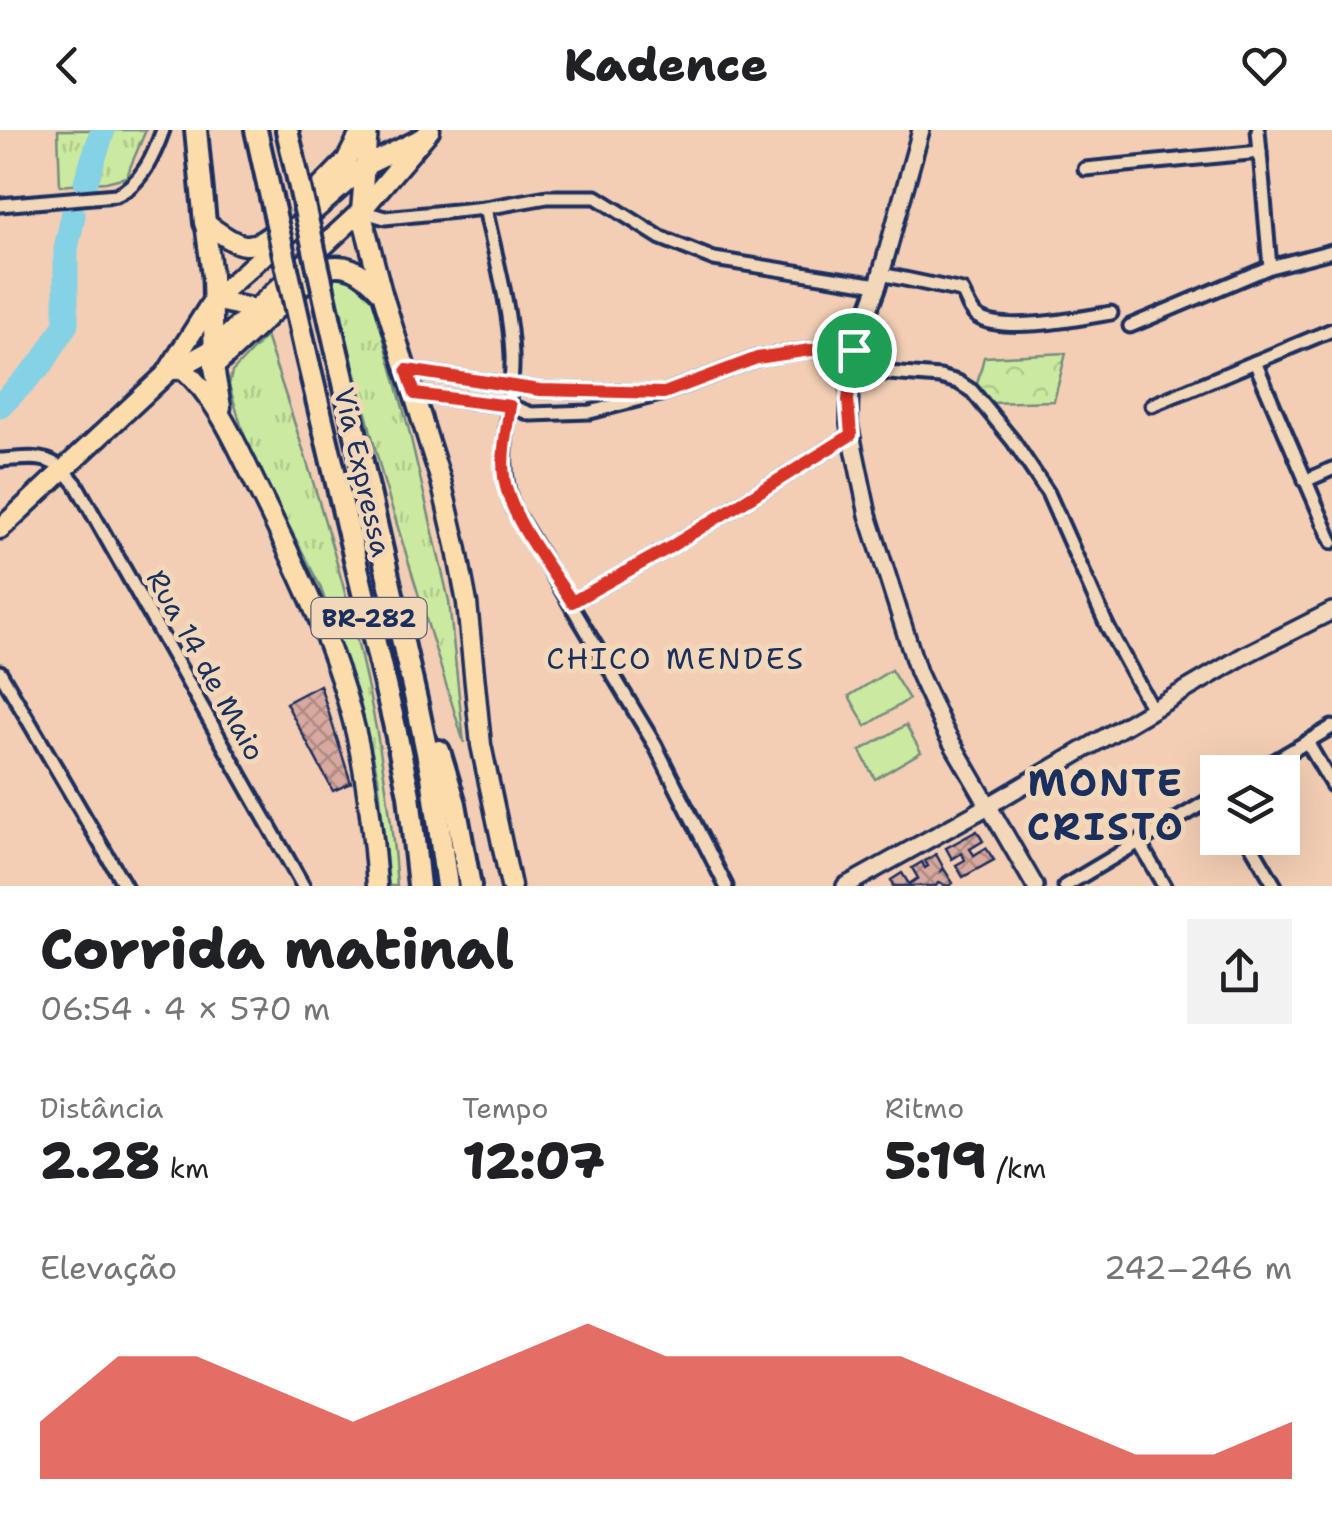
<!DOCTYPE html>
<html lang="pt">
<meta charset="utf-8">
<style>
body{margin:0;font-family:"Shantell Sans",sans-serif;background:#f2f2f2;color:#202124;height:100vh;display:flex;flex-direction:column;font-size:38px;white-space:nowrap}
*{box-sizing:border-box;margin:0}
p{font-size:32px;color:#757577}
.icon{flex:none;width:55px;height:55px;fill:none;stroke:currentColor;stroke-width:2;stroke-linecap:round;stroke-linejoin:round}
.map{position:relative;height:756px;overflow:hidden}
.details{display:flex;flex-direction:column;background:#fff;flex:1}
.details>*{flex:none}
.controls{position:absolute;left:1200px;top:625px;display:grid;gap:20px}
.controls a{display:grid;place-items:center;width:100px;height:100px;border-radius:0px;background:#fff;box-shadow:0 10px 40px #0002;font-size:50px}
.pin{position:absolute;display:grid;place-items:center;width:85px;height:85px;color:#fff;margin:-42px;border:5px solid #fff;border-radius:50%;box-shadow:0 2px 10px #0007}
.round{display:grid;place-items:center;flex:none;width:105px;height:105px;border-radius:0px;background:#f2f2f2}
.overview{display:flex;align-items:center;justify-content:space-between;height:170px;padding:0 40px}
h1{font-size:55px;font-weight:800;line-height:75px}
.metrics{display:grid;grid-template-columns:repeat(3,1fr);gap:15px;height:170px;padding:10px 40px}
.metrics div{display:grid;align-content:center}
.metrics b{font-size:50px;font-weight:800}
.metrics small{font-size:28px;font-weight:400}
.metrics p{font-size:28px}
.chart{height:280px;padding:20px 40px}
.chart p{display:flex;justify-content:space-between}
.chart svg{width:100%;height:180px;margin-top:10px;fill:#d93025;opacity:.7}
header{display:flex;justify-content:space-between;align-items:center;height:130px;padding:0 40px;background:#fff;font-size:45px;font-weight:800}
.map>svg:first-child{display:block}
.grass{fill:url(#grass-tufts);stroke:#748c7f;stroke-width:2.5}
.forest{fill:url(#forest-crowns);stroke:#748c7f;stroke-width:2.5}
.pitch{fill:#cce9a0;stroke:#748c7f;stroke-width:2.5}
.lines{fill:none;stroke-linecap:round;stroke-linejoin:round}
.river{stroke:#86d2e5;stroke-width:25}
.building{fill:url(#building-cross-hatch);stroke:#1b2f5e;stroke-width:2.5}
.street-casing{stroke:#1b2f5e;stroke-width:19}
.secondary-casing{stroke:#1b2f5e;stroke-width:22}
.primary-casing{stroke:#1b2f5e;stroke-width:25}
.highway-casing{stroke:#1b2f5e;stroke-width:28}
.street{stroke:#f3d7b9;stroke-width:11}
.secondary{stroke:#f3d7b9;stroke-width:15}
.primary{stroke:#fddcac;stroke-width:18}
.highway{stroke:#fddcac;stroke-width:20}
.highway-bridge-casing{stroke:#1b2f5e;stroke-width:28;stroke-linecap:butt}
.highway-bridge{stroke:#fddcac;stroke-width:20}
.route-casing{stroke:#fff;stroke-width:20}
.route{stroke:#d93025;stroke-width:12}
.labels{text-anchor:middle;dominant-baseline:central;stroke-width:10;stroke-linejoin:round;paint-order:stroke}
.shield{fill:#f3d7b9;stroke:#5c6179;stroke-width:2.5}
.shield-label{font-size:25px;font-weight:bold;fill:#1b2f5e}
.street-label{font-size:28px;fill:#1b2f5e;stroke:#f3d7b9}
.neighbourhood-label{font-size:30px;letter-spacing:2.5px;fill:#1b2f5e;stroke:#f3d7b9}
.district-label{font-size:38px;font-weight:bold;letter-spacing:2.5px;fill:#1b2f5e;stroke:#f3d7b9}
</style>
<header><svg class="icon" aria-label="back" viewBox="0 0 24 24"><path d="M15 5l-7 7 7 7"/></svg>Kadence<svg class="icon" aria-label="heart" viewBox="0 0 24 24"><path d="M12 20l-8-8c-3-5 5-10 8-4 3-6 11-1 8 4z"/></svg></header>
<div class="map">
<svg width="1332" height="756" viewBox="0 0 1332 756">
<defs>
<pattern id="grass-tufts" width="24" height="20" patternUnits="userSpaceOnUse" patternTransform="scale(2.5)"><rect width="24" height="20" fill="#cce9a0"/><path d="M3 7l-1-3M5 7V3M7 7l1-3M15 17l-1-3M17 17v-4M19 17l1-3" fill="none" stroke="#afc88c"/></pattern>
<pattern id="forest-crowns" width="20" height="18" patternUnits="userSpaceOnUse" patternTransform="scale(2.5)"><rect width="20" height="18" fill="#cce9a0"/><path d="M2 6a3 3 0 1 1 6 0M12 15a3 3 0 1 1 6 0" fill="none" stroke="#afc88c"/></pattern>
<pattern id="building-cross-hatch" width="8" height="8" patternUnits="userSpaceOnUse" patternTransform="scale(2.5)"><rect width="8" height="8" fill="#d8a99e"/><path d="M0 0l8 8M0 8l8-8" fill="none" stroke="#ae8a84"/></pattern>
</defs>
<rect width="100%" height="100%" fill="#f3ceb4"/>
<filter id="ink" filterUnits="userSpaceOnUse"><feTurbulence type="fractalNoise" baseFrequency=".01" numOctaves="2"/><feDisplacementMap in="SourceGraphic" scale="20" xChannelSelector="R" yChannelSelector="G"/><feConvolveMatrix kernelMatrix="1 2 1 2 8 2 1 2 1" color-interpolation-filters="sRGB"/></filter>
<g filter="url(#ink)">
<g class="grass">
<polygon points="58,0 146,0 126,47 106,52 60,56"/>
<polygon points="330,145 356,152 371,163 408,296 449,471 464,613 384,352"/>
<path d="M 266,206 C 325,384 384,568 397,756 L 389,756 L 378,647 L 359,569 L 320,456 L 247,315 L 229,255 L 232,242 Z"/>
</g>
<polygon class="forest" points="1066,223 1054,271 989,273 976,258 984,227"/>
<g class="pitch">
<polygon points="891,540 909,569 866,596 849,566"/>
<polygon points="906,595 921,622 875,649 860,621"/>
</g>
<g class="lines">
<g class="river">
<polyline points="86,51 103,0"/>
<polyline points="0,276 43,232 66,194 66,119 73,86"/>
</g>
</g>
<g class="building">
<polygon points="320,555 351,653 333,661 286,573"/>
<polygon points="977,701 983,711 970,719 974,725 986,718 994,730 963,747 956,735 965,730 962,723 952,729 946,718"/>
<polygon points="936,724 943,737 941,741 944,739 953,753 948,756 938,753 936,756 893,756 891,750 902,743 909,754 918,748 912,738 922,732 925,738 928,736 925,731"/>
</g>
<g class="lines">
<g class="street-casing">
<g id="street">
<polyline points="1258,0 1270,137"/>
<polyline points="1085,39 1260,22"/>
<path d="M 0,75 L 116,65 C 142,54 154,25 163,0"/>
<path d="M 485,78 C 495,125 510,176 512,225 C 514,277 493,330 514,380 L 655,615 L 726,756"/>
<polyline points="361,81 385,88 485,78 547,67 596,67 661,108 714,129 878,155"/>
<path d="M 881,144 L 962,161 C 967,170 970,182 978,187 C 1003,204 1082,188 1111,183"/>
<polyline points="1130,196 1270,137 1332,121"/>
<polyline points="1255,232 1332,412"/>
<polyline points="407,240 540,260 655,263"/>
<polyline points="850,240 940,247 958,252 972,261 1013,311 1048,363 1108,498 1152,579"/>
<polyline points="415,264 510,276 531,284 590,282 664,263 757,228 809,220 854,220"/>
<polyline points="1152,275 1332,200"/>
<path d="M 0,330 C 37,328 51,322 76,354 L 303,756"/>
<polyline points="1305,351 1332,339"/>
<polyline points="572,472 667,419 851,305"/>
<polyline points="0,542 125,756"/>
<polyline points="1307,612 1332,655"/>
<polyline points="1256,642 1332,597"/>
<polyline points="1247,708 1275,756"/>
<polyline points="1139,712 1164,756"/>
<polyline points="1065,756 1218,665"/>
</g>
</g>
<g class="secondary-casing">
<g id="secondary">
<polyline points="921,0 878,155 854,220 850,240 849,294 868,385 918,542 945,601 1035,756"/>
<polyline points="845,756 976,683 1245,525 1332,481"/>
</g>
</g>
<g class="primary-casing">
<g id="primary">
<polyline points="368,0 361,81 382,163 441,351 456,415 467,473 481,615 511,756"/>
<polyline points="308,70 346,31 362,0"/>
<path d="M 205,93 C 233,111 246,128 275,101"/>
<polyline points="205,93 212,146 214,237 221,277"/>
<polyline points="213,170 255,179"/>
<path d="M 181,237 C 218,269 237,316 258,359 C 295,434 332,509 353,591 C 367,645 373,700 377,756"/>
<path d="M 214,237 L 317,141 C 344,129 361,140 380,161"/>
<polyline points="175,240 213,219 361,81 430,0"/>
<polyline points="0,399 166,244 213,170 365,36 420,9"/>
</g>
</g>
<g class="highway-casing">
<g id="highway">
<polyline points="196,0 205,93"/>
<polyline points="256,0 266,45"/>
<polyline points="287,0 293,26"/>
<polyline points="332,200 417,574 432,646 447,756"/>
<polyline points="306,223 394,593 409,665 419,756"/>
<polyline points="439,621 455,674 470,756"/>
</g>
</g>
<use href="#street" class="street"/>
<use href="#secondary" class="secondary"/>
<use href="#primary" class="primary"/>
<use href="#highway" class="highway"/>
<g class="highway-bridge-casing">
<g id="highway-bridge">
<polyline points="293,26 332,200"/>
<polyline points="266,45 306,223"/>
</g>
</g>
<use href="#highway-bridge" class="highway-bridge"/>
</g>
</g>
<g class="lines" filter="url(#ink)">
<g class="route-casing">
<path id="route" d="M 810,220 L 854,220 L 848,270 L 851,305 L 667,419 L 572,472 C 550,438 509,387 504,347 C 501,325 507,298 510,276 L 415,264 L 407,240 L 540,260 L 664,263 L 757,228 Z"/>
</g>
<use href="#route" class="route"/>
</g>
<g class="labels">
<rect class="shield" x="311.5" y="468" width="115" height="40" rx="8"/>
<g class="shield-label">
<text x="369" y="488">BR-282</text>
</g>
<g class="street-label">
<text transform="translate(363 342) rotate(77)">Via Expressa</text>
<text transform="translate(206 535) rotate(61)">Rua 14 de Maio</text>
</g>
<g class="neighbourhood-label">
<text x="676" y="528">CHICO MENDES</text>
</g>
<g class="district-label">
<text x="1106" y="652">MONTE<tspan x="1106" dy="44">CRISTO</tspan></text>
</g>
</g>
</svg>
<div class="controls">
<a><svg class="icon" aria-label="layers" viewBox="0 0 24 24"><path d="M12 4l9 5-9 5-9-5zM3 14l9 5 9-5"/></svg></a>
</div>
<div class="pin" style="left:854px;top:220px;background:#1e9e55"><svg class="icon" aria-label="arrive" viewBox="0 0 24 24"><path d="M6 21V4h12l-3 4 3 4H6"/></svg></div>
</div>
<section class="details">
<div class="overview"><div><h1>Corrida matinal</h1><p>06:54 · 4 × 570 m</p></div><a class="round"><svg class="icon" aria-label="share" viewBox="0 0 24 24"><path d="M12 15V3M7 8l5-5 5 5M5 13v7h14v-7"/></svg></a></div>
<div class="metrics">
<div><p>Distância</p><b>2.28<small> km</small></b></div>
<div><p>Tempo</p><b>12:07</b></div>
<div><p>Ritmo</p><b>5:19<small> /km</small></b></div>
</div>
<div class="chart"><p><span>Elevação</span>242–246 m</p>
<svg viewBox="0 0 160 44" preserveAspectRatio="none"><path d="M0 44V30L10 14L20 14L30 22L40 30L50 22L60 14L70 6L80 14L90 14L100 14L110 14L120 22L130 30L140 38L150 38L160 30V44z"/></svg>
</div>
</section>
